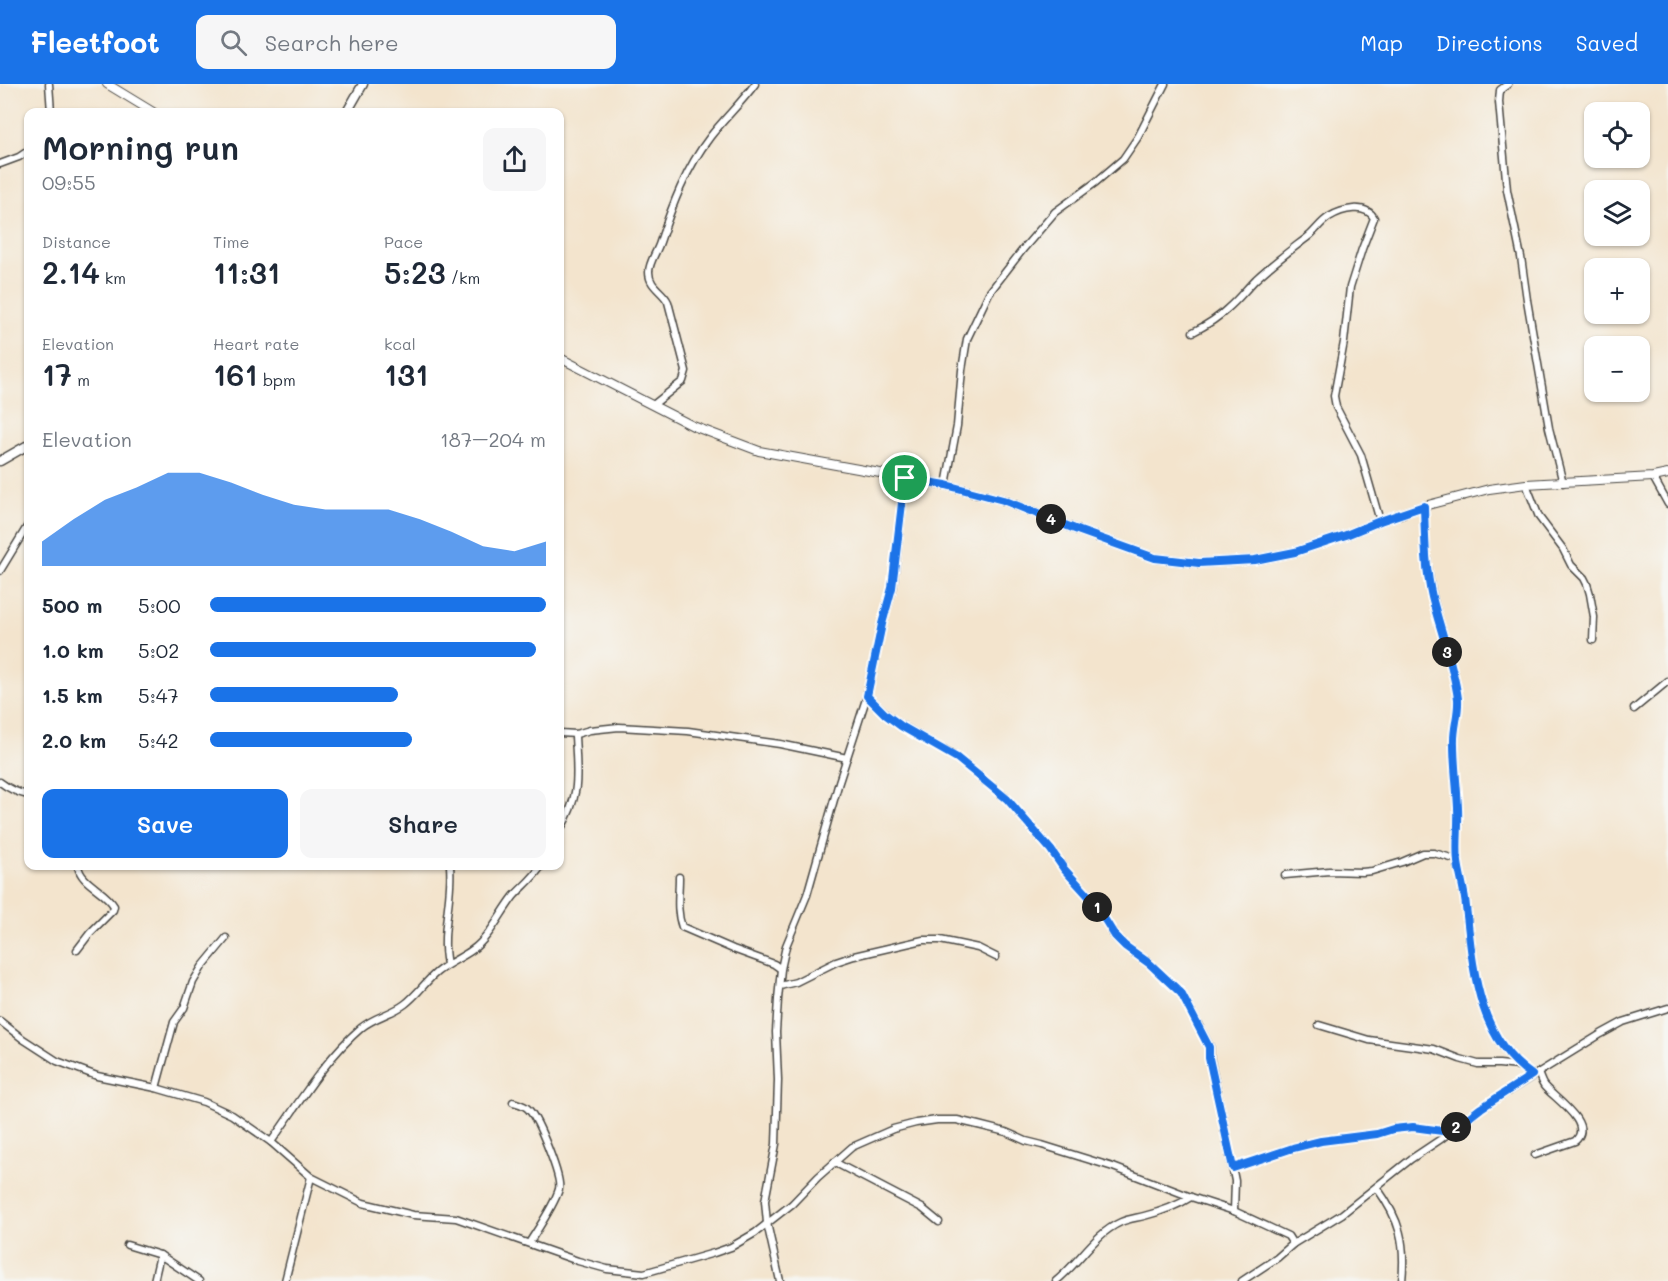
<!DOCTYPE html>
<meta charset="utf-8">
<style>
body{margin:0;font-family:Mali,sans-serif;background:#f6f6f7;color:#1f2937;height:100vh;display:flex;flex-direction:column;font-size:22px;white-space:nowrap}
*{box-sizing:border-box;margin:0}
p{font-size:20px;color:#747a83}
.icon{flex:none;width:33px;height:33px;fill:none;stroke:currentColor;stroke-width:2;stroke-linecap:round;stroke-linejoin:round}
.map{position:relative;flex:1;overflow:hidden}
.side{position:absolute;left:24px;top:24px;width:540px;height:762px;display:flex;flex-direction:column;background:#fff;border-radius:12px;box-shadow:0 2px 4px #0004}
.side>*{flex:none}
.fabs{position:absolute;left:1584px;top:18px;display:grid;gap:12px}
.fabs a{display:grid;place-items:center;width:66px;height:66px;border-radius:12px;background:#fff;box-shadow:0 2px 4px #0004;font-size:30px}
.pin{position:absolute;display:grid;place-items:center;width:51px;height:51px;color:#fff;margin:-26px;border:3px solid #fff;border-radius:50%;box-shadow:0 2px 6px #0007}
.km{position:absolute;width:30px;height:30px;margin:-15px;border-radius:50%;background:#222;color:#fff;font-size:16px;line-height:30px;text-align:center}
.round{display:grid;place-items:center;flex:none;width:63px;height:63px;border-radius:12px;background:#f6f6f7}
.overview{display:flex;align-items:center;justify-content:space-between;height:102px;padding:0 18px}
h1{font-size:33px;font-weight:600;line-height:45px}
.stats{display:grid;grid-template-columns:repeat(3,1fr);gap:9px;height:102px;padding:6px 18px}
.stats div{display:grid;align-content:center}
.stats b{font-size:30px;font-weight:600}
.stats small{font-size:16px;font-weight:400}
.stats p{font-size:16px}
.chart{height:168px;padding:12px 18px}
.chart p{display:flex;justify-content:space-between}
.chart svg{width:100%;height:108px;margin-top:6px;fill:#1a73e8;opacity:.7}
.cta{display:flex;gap:12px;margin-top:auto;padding:12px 18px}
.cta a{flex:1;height:69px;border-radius:12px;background:#1a73e8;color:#fff;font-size:24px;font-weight:600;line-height:69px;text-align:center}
.cta a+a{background:#f6f6f7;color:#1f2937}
ul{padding:0 18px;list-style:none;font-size:20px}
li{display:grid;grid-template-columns:96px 72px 1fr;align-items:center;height:45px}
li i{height:15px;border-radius:8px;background:#1a73e8}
header{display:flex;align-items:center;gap:36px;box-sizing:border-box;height:84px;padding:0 30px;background:#1a73e8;color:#fff}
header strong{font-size:28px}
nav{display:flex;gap:33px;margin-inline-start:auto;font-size:21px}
.search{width:420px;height:54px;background:#f6f6f7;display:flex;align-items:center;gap:15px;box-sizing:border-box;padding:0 21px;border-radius:12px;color:#747a83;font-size:22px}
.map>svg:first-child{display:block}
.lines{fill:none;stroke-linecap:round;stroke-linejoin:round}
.minor-casing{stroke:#494743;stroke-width:9}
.tertiary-casing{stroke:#494743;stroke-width:10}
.secondary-casing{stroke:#494743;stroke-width:11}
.minor{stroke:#fff;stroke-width:6}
.tertiary{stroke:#fff;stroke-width:8}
.secondary{stroke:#fff;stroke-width:8}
.route-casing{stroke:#fff;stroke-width:12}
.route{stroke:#1a73e8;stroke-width:8}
</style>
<header>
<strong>Fleetfoot</strong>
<div class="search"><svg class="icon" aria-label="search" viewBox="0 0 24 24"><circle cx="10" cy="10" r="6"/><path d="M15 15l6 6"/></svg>Search here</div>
<nav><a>Map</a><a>Directions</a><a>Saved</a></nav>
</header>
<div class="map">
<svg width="1668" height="1197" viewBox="0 0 1668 1197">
<rect width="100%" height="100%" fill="#f6f6f2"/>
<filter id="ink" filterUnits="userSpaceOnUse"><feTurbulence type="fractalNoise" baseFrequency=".0167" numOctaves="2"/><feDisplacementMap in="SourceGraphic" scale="12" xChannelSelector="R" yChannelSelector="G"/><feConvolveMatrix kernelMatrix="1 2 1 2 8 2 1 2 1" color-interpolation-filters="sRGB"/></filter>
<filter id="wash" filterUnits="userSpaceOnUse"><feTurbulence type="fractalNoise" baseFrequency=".008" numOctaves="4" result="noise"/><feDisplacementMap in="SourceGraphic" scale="24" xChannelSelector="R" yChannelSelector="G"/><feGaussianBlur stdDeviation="1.35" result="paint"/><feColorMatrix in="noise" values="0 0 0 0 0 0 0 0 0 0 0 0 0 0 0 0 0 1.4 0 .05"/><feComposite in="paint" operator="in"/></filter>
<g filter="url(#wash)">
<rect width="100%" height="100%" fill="#f3e4cd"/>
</g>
<g filter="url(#ink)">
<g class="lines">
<g class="minor-casing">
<g id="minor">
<polyline points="49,0 51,28"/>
<polyline points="1508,0 1500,6 1499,18 1507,106 1521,173 1527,216 1549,344 1563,399"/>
<polyline points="0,80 19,73 28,67"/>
<path d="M 1193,248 C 1205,242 1217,235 1227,225 C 1238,216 1246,205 1256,195 C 1273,179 1291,166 1309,152 C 1316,146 1321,138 1329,133 C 1342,125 1366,119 1374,134 L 1362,165 L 1350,203 L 1344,258 L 1334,312 L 1336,323 L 1361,371 L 1380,437"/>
<path d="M 653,321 L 683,297 L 686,287 L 668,218 C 663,207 649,203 649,188 C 649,178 657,168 660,158 C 672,122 686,84 710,53 C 724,35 741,19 755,0"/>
<polyline points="1653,393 1668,420"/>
<polyline points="1526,400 1539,433 1563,465 1571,481 1584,494 1587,500 1590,510 1594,533 1593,556"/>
<polyline points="946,401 957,342 962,286 967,255 989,209 1024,164 1055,128 1096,98 1123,75 1138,53 1165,0"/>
<path d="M 1424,422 C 1425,452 1426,483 1433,513 C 1440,545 1454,582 1458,615 C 1459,630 1453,645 1454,660 C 1454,681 1457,702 1458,724 C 1459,742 1456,760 1458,778 C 1460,793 1465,808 1466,823 C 1473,883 1477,955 1532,991"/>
<polyline points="0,487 28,441"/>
<polyline points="867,612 893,636 957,674 1007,715 1051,766 1064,785 1094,818 1115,853 1125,862 1150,880 1181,909 1210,963 1210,973 1235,1097 1234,1127"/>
<polyline points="1634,625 1668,597"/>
<polyline points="560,649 576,650 590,646 619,643 688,647 780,660 847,674"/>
<path d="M 0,698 C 9,705 18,709 28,711"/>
<path d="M 560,746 C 581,711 577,691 575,652 L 576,650"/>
<polyline points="1285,791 1329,787 1362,788 1372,787 1402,778 1423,769 1434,769 1458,776"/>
<path d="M 679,793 C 679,810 676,827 682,843 L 733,865 L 774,880 L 781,885"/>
<path d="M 77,866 L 90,849 L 113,826 L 114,822 C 105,806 81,800 78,782"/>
<path d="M 447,880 C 440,848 453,815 450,782"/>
<polyline points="780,902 796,898 836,878 854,872 923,856 940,856 978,864 996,873"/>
<polyline points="0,937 23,955 57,977 97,992 156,1004 204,1018 232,1031 271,1058 311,1093 363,1119 413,1131 456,1134 578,1177 607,1185 644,1189 714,1169 731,1163 755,1149 792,1120 818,1093 852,1063 893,1045 916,1039 937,1036 957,1036 978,1041 1006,1048 1026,1057 1042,1061 1113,1083 1191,1113 1234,1127 1288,1152 1293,1160"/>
<polyline points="1319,941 1369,956 1434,965 1460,975 1478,980 1499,980 1519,982"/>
<polyline points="156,1004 174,938 184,924 193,898 202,883 226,854"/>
<path d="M 513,1018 C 519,1020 525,1021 529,1026 C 538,1035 562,1094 559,1105 C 554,1122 539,1143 529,1159"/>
<path d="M 271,1058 C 299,1019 324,976 361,944 C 374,933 392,930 405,920 C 417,911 426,897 437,888 C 448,879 461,874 472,866 C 490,853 500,830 514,812 C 523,802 534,794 541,782"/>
<path d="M 1535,1071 L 1575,1057 C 1595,1040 1554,1014 1544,1002 C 1541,998 1540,993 1538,989"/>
<polyline points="834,1078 922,1124 939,1138"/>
<polyline points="1233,1084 1293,1064 1321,1057 1377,1050 1393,1045 1413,1043 1450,1048"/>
<path d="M 1377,1104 C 1400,1136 1406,1158 1402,1197"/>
<polyline points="127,1161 160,1171 199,1197"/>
<polyline points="154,1197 160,1171"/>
<polyline points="285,1197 311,1093"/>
<polyline points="780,1197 767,1139 765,1117 776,1060 778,996 776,948 778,915 781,885 786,862 807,811 839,698 867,612 882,540 893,504 905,394"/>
<path d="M 1056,1197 C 1079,1179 1094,1150 1121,1138 C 1128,1135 1136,1134 1144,1132 C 1160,1128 1177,1122 1191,1113"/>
<polyline points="1242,1197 1277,1174 1293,1160 1342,1130 1411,1075 1441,1055 1481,1024 1601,950 1623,938 1668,924"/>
</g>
</g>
<g class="tertiary-casing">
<g id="tertiary">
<polyline points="107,0 153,28"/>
<polyline points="560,274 693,342 759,367 946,401 1003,416 1080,447 1155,474 1199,479 1255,476 1295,468 1346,451 1380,437 1424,422 1489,405 1526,400 1653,393 1668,390"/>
</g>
</g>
<g class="secondary-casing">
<g id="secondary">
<polyline points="347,28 363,0"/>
<polyline points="0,377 28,361"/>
</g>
</g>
<use href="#minor" class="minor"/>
<use href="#tertiary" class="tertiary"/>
<use href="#secondary" class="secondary"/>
</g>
</g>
<g class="lines" filter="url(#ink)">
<g class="route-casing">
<path id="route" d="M 905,394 L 946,401 L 1003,416 L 1080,447 L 1155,474 L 1199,479 L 1255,476 L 1295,468 L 1346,451 L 1380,437 L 1424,422 C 1425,452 1425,483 1432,513 C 1440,545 1454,582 1458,615 C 1459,630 1453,645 1454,660 C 1454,681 1457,702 1458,724 C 1459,742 1456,760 1458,778 C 1460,793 1465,808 1466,823 C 1473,883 1477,954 1532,991 L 1481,1024 L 1450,1048 L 1413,1043 L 1393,1045 L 1377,1050 L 1321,1057 L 1293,1064 L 1233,1084 L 1209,974 L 1209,963 L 1181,909 L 1150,880 L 1125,862 L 1115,852 L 1094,818 L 1064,785 L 1051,766 L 1007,715 L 957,674 L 901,642 L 885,630 L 867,612 L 882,540 L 892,504 Z"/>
</g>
<use href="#route" class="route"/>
</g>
</svg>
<div class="fabs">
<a><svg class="icon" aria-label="locate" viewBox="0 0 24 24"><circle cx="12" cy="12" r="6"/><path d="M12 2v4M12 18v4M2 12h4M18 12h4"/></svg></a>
<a><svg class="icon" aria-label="layers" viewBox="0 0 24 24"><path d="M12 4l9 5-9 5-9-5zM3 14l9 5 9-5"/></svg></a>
<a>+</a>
<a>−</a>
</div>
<div class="pin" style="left:905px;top:394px;background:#1e9e55"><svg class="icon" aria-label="arrive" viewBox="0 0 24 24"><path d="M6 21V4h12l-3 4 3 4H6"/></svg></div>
<b class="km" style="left:1097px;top:823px">1</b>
<b class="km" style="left:1456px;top:1043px">2</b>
<b class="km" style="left:1447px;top:568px">3</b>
<b class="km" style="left:1051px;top:435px">4</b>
<section class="side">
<div class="overview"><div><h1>Morning run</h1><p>09:55</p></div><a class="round"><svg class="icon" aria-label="share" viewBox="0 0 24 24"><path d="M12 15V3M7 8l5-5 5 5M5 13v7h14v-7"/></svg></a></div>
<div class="stats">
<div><p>Distance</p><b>2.14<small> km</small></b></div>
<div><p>Time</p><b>11:31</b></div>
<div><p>Pace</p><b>5:23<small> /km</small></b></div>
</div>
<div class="stats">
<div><p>Elevation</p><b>17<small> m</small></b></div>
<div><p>Heart rate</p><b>161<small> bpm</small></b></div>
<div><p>kcal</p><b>131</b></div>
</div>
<div class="chart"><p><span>Elevation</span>187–204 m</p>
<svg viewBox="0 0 160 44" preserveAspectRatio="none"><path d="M0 44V34L10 25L20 17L30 12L40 6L50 6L60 10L70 15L80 19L90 21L100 21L110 21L120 25L130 30L140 36L150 38L160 34V44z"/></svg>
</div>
<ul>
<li><b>500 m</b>5:00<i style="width:100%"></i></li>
<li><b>1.0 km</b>5:02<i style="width:97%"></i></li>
<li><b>1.5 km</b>5:47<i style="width:56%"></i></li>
<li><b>2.0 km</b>5:42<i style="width:60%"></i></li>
</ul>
<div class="cta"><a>Save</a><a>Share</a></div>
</section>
</div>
